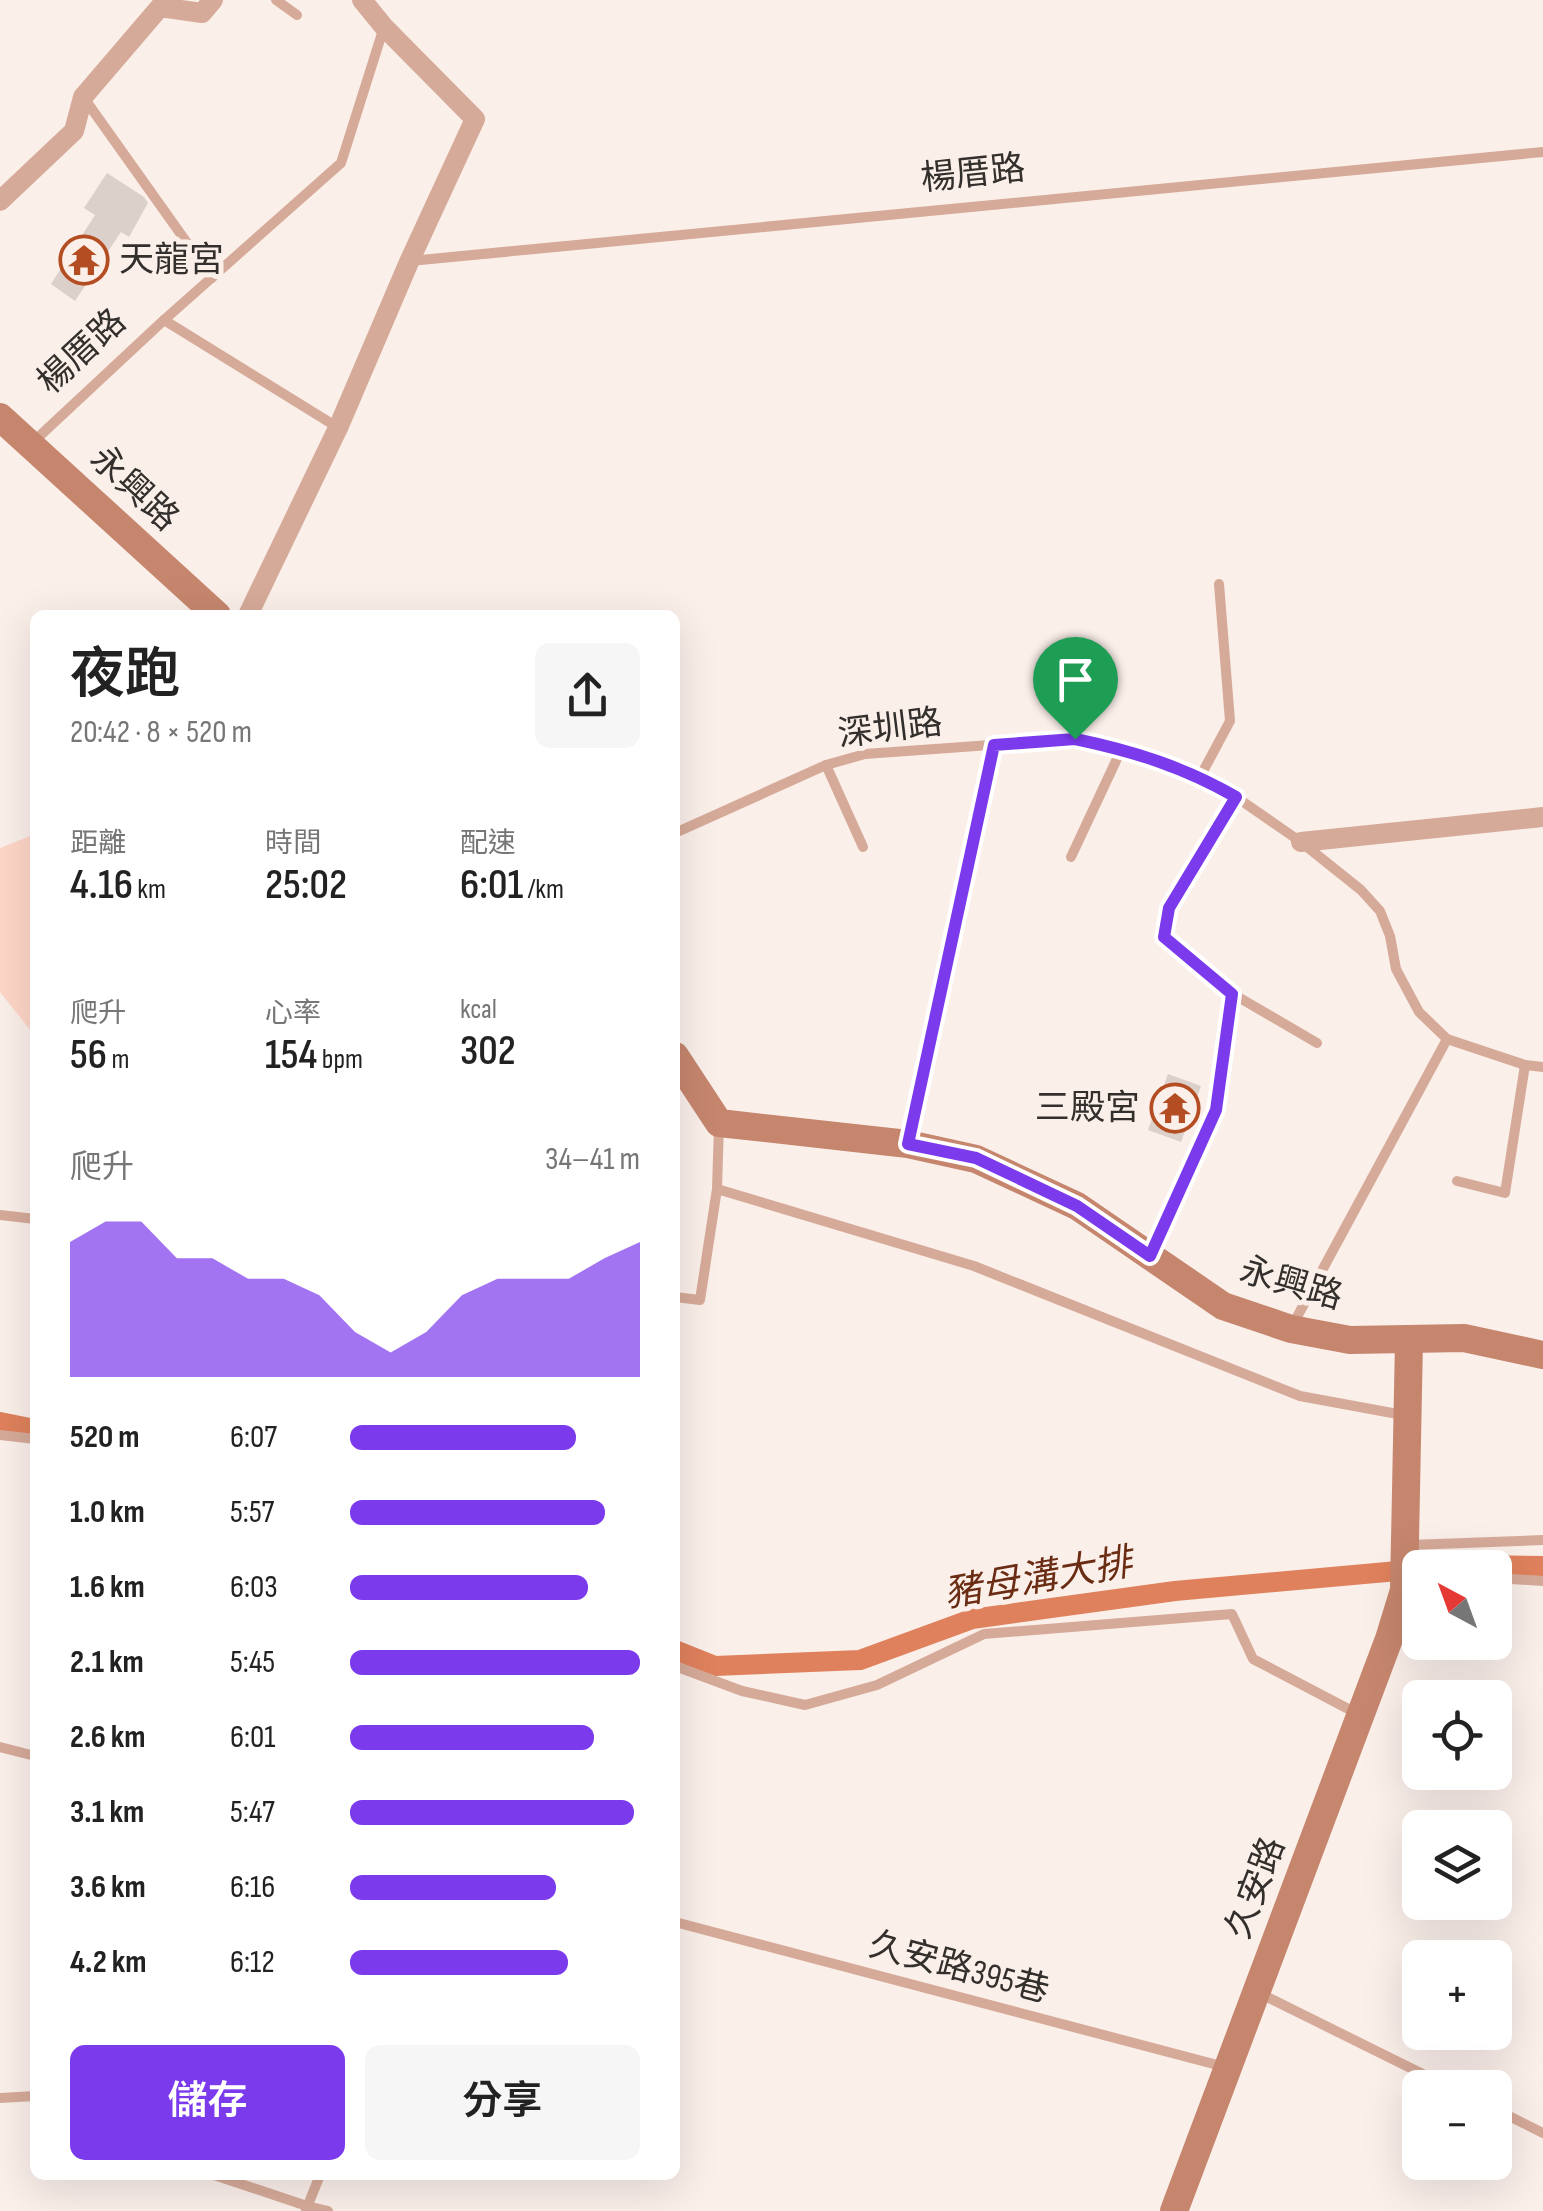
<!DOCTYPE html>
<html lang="zh-TW">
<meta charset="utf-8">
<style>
body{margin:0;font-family:"Sofia Sans Condensed","Noto Sans TC",sans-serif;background:#f6f6f6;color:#222;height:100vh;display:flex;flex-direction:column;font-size:38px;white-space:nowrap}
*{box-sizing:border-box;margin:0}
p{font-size:32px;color:#767676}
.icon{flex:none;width:55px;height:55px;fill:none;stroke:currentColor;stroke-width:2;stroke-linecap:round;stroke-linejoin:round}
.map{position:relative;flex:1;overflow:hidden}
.drawer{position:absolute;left:30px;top:610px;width:650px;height:1570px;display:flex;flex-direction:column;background:#fff;border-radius:15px;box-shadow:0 10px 40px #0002}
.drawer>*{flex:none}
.needle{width:65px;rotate:319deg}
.fabs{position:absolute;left:1402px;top:1550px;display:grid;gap:20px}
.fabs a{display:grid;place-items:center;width:110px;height:110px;border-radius:15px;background:#fff;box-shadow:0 10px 40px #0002;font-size:50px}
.pin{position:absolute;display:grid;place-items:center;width:85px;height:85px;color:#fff;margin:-102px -42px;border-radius:50% 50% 50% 0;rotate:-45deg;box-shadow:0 0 10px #0007}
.pin .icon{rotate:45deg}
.round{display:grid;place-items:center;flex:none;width:105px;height:105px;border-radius:15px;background:#f6f6f6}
.headline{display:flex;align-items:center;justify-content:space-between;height:170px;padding:0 40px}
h1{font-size:55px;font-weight:600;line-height:75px}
.figures{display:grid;grid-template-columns:repeat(3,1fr);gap:15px;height:170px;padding:10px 40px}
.figures div{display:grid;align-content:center}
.figures b{font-size:42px;font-weight:600}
.figures small{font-size:28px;font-weight:400}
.figures p{font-size:28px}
.chart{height:280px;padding:20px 40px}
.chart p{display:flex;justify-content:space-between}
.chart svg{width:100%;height:180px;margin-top:10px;fill:#7c3aed;opacity:.7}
.cta{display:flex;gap:20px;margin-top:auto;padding:20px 40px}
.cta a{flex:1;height:115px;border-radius:15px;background:#7c3aed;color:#fff;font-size:40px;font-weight:600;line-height:115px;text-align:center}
.cta a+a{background:#f6f6f6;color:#222}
ul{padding:0 40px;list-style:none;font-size:32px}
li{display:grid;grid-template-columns:160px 120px 1fr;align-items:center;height:75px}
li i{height:25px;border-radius:12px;background:#7c3aed}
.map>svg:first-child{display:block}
.green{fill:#fed6c7}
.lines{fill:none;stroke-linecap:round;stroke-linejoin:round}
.canal{stroke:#df815c;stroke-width:20}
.building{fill:#dcd0cb}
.lane{stroke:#d6aa99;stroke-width:10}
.street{stroke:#d6aa99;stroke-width:20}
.secondary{stroke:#c6866e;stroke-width:28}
.route-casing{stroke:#fff;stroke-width:20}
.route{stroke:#7c3aed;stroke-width:12}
.labels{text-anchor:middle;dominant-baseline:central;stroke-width:10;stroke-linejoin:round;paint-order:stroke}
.street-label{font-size:35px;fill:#332f2d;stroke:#fbefea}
.poi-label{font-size:35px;fill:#332f2d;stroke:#fbefea;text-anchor:start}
.water-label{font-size:38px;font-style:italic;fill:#6a2d14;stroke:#fbefea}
</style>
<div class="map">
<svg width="1543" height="2211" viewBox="0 0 1543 2211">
<rect width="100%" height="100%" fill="#fbefea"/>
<polygon class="green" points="35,834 35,1036 0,992 0,848"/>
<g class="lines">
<g class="canal">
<polyline points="0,1422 35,1429"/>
<polyline points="1443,1568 1473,1565 1543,1566"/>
<polyline points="675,1650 715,1666 860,1660 972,1619 1175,1591 1420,1569"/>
</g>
</g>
<g class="building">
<polygon points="107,173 144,197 148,203 129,237 121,232 75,301 51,284 95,215 84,208"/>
<polygon points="1168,1074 1201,1086 1181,1142 1148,1130"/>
</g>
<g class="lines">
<g class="lane">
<polyline points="276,0 297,15"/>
<polyline points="84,98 212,278"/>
<polyline points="410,261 1543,152"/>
<polyline points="164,320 337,427"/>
<polyline points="31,444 164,320 341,163 384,27"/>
<polyline points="826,765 863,847"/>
<polyline points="1200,777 1230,721 1219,584"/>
<polyline points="1236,797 1169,907 1163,937 1233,994 1317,1043"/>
<polyline points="675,833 826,765 865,754 1075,739 1122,748 1200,777 1236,797 1301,842 1361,890 1380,911 1390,936 1396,969 1419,1012 1447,1039 1525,1065 1543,1067"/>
<polyline points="1071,857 1122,748"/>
<polyline points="909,1140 993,745"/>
<polyline points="1457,1181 1505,1193 1525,1065"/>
<polyline points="717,1189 974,1266 1300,1396 1403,1415"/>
<polyline points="0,1215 35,1219"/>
<polyline points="1150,1255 1216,1110 1233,994"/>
<polyline points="675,1297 700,1300 717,1189 719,1124"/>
<polyline points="1291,1328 1447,1039"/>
<polyline points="0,1435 35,1439"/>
<polyline points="1409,1545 1543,1540"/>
<polyline points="1495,1578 1543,1581"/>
<polyline points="1495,1627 1507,1630"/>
<polyline points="1390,1639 1415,1637 1420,1634"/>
<polyline points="675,1666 742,1691 805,1705 877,1685 984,1634 1232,1614 1253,1659 1356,1713"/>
<polyline points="0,1747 35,1756"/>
<polyline points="675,1922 1225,2067"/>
<polyline points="1259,1993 1451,2088"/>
<polyline points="0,2098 35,2096"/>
<polyline points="1495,2109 1543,2133"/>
<polyline points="214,2175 307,2206 328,2211"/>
<polyline points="306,2210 320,2175"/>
</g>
<g class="street">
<polyline points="0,201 74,131 83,97 160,7 202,13 213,0"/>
<polyline points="248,615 338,428 409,262 475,119 384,27 362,0"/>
<polyline points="1301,842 1543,817"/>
</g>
<g class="secondary">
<polyline points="0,417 217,615"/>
<polyline points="675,1056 719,1123 908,1144 976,1159 1077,1206 1223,1306 1291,1329 1350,1340 1464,1338 1543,1355"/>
<polyline points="1174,2211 1389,1639 1404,1590 1409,1341"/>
</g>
</g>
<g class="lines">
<g class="route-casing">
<path id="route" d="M 1075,739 C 1133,751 1184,767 1236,797 L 1169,908 L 1164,937 L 1232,994 L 1216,1110 L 1150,1256 L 1077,1206 L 976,1158 L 908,1144 L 994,745 Z"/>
</g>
<use href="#route" class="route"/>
</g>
<defs>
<g id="temple-ring" transform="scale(2.5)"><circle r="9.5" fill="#fbefea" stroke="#b44e22" stroke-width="1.5"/><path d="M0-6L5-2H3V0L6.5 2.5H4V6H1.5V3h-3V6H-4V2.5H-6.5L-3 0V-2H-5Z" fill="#b44e22"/></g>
</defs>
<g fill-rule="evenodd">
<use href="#temple-ring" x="84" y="260"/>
<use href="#temple-ring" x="1175" y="1108"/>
</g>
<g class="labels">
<g class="street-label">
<text transform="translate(973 174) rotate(-6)">楊厝路</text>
<text transform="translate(82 352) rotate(-43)">楊厝路</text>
<text transform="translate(134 489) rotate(43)">永興路</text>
<text transform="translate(890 729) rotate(-7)">深圳路</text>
<text transform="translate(1291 1284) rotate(16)">永興路</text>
<text transform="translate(1256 1888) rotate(-69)">久安路</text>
<text transform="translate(959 1968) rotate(15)">久安路395巷</text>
</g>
<g class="poi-label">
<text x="119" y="260">天龍宮</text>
<text x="1140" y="1108" text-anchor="end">三殿宮</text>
</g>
<g class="water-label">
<text transform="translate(1038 1579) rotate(-10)">豬母溝大排</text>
</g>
</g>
</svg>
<div class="fabs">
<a><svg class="needle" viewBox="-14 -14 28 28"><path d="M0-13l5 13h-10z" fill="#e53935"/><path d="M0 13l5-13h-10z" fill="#767676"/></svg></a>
<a><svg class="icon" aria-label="locate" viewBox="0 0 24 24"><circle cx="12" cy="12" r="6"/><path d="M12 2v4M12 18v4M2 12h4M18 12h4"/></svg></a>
<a><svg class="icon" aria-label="layers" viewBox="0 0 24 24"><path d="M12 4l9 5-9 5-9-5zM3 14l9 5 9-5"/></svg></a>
<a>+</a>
<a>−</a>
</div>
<div class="pin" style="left:1075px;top:739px;background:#1e9e55"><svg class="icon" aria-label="arrive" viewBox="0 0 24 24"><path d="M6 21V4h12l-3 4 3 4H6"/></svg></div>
<section class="drawer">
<div class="headline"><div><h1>夜跑</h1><p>20:42 · 8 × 520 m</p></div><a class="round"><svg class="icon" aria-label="share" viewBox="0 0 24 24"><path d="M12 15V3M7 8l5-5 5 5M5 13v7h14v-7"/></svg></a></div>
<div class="figures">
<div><p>距離</p><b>4.16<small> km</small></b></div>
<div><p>時間</p><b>25:02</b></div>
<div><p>配速</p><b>6:01<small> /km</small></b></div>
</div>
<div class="figures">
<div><p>爬升</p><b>56<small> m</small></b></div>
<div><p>心率</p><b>154<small> bpm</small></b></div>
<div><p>kcal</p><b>302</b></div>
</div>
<div class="chart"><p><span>爬升</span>34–41 m</p>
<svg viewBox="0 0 160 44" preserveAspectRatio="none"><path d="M0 44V11L10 6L20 6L30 15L40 15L50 20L60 20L70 24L80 33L90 38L100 33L110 24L120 20L130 20L140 20L150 15L160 11V44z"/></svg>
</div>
<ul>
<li><b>520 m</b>6:07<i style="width:78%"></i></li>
<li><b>1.0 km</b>5:57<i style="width:88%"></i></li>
<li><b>1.6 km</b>6:03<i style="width:82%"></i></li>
<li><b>2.1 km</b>5:45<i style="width:100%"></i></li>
<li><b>2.6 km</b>6:01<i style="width:84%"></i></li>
<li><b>3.1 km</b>5:47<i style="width:98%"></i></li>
<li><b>3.6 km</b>6:16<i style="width:71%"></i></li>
<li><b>4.2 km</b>6:12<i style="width:75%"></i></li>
</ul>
<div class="cta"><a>儲存</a><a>分享</a></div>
</section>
</div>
